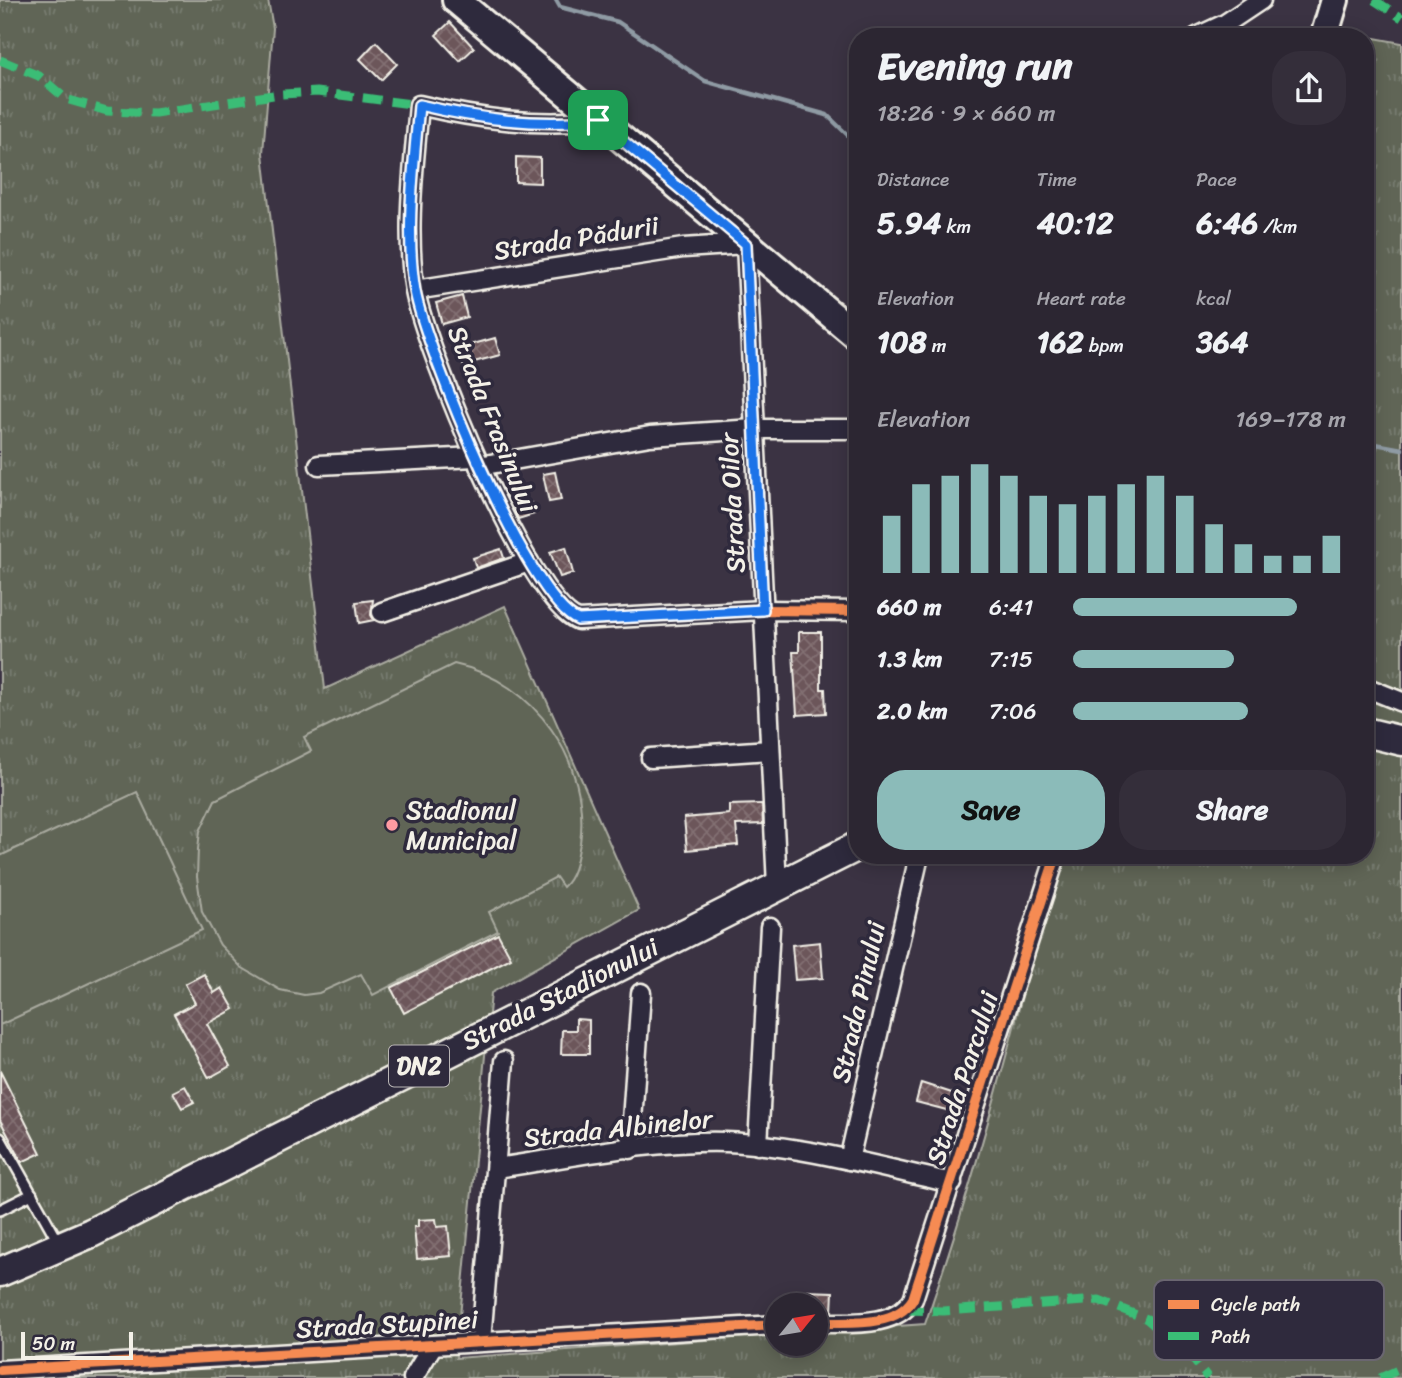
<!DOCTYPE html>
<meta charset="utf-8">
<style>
body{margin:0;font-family:Sriracha,sans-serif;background:#342e3a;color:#f1f3f6;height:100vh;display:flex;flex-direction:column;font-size:26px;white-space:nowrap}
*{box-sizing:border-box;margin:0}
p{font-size:23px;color:#a6a5ac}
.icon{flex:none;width:38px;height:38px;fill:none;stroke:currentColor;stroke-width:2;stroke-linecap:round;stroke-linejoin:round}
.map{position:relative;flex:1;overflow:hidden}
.details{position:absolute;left:849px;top:28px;width:525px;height:836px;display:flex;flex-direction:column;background:#2c2632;border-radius:28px;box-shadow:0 4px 18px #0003,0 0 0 2px #48434d}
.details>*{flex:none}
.needle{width:46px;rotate:60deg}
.tools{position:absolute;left:765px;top:1293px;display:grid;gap:14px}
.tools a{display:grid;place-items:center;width:63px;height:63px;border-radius:50%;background:#2c2632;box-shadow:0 4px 18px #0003,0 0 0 2px #48434d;font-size:35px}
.scale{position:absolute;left:21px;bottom:18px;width:112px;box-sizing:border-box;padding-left:7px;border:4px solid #f4f1e8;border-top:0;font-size:19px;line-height:24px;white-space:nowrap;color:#f4f1e8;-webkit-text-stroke:5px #2f2a3d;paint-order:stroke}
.pin{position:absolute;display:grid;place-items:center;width:60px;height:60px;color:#fff;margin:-30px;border-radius:14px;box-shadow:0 4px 10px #0006}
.round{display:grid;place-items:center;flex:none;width:74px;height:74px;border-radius:28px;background:#342e3a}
.overview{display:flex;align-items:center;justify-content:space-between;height:119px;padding:0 28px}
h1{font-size:38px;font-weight:800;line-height:52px}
.stats{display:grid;grid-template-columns:repeat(3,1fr);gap:10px;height:119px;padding:7px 28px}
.stats div{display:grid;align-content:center}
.stats b{font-size:30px;font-weight:800}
.stats small{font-size:19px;font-weight:400}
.stats p{font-size:19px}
.chart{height:196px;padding:14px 28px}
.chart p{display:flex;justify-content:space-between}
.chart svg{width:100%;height:126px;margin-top:7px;stroke:#8bbbb9;stroke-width:6}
.cta{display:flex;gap:14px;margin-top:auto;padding:14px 28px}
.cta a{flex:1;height:80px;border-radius:28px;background:#8bbbb9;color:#111;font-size:28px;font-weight:800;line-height:80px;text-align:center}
.cta a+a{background:#342e3a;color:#f1f3f6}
ul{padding:0 28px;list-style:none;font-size:23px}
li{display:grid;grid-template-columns:112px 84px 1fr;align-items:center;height:52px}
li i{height:18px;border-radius:9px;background:#8bbbb9}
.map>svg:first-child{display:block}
.grass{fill:url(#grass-tufts);stroke:#aaaba0;stroke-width:2}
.pitch{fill:#606557;stroke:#aaaba0;stroke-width:2}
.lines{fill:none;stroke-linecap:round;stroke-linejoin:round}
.stream{stroke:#8f9ba4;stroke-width:4.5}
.building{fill:url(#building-cross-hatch);stroke:#f4f1e8;stroke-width:2}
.lane-casing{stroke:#f4f1e8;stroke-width:14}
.street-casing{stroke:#f4f1e8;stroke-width:23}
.secondary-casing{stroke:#f4f1e8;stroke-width:32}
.primary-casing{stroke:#f4f1e8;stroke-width:33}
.lane{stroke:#2f2a3d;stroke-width:9}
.street{stroke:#2f2a3d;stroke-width:18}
.secondary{stroke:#2f2a3d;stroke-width:26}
.primary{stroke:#2f2a3d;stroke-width:28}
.quiet{stroke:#3abd76;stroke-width:9;stroke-dasharray:18 9;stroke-linecap:butt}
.cycleway-casing{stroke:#2f2a3d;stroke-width:15}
.cycleway{stroke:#f68b52;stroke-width:10}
.route-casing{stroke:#fff;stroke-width:14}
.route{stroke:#1a73e8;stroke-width:9}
.poi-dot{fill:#ff9aa2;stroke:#2f2a3d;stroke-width:2.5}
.labels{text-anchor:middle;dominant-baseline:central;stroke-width:7;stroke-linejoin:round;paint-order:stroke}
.shield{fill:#2f2a3d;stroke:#b9b5b5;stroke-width:2}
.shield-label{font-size:24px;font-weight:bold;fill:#f4f1e8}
.street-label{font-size:26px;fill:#f4f1e8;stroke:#2f2a3d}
.poi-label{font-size:26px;fill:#f4f1e8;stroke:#2f2a3d;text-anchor:start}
.key{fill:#2f2a3d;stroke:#6a6670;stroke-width:2}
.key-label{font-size:19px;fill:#f4f1e8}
</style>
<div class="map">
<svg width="1402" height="1378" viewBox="0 0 1402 1378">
<defs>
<pattern id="grass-tufts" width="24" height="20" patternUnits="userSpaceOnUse" patternTransform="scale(1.75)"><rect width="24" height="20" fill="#606557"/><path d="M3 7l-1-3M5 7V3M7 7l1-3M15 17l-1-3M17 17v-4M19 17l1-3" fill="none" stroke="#777c6f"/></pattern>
<pattern id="building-cross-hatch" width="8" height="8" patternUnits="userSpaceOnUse" patternTransform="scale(1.75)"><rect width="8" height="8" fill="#6c565a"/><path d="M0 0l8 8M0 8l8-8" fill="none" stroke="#826f72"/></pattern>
</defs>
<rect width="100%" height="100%" fill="#3b3343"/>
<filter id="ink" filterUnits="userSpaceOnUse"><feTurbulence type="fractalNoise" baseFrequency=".0143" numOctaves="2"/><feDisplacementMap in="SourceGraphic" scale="14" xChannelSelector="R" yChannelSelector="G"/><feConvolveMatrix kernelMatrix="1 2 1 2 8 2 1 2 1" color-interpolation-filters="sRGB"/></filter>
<g filter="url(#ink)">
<path class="grass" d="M 0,0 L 268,0 L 273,28 L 263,153 L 325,689 L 505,606 L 639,910 L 491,993 L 456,1358 L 777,1335 L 777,1344 L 816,1344 L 816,1332 L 925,1324 C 978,1171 1018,1014 1058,856 L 1365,856 L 1365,37 L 1351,37 L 1352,34 L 1402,43 L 1402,1378 L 0,1378 Z"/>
<g class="pitch">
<path d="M 454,664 C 535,681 591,762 580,843 C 577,859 575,876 563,887 L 556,877 L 489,912 L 498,931 L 373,995 L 361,974 L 319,993 L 304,995 L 280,990 L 241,967 L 220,945 L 202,912 L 197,877 L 198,849 L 200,831 L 215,800 L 311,751 L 304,737 Z"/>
<polygon points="137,792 202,930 0,1025 0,856"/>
</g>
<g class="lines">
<g class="stream">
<polyline points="556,0 560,7 618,22 705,81 827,115 858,145"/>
<polyline points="1365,442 1402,449"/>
</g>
</g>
<g class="building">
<polygon points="450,22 474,48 460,61 436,35"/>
<polygon points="376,42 397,64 381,80 360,59"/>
<polygon points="516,157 540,158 540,183 516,182"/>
<polygon points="462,296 467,317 442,324 436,303"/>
<polygon points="495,338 500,355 463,365 459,348"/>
<polygon points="555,472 561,500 549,502 543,474"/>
<polygon points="531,503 534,514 518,519 514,508"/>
<polygon points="566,547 573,573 560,577 550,552"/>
<polygon points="501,549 504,558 476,568 473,558"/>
<polygon points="373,600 371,615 374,620 359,623 356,602"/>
<polygon points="799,632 821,632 821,689 825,689 826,713 797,715 793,652 799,652"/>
<polygon points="762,804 763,824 736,825 738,845 687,850 684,818 729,814 729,805"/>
<polygon points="498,934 511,958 404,1013 391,988"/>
<polygon points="820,942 823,978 795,980 792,945"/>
<polygon points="204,974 214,993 222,988 234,1009 207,1024 230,1066 209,1078 174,1014 195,1003 185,984"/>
<polygon points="576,1019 589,1020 589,1054 561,1054 562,1030 576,1030"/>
<polygon points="0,1071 41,1153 22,1162 0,1120"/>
<polygon points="921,1083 958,1095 954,1112 916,1102"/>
<polygon points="185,1086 194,1102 182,1108 173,1092"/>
<polygon points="436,1219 437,1227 448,1226 451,1256 417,1259 414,1227 418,1227 418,1220"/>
<polygon points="806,1291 833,1292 832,1312 816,1312 816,1306 806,1306"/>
</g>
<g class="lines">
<g class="lane-casing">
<g id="lane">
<polyline points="0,1138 59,1243"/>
<polyline points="0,1210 32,1194"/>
</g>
</g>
<g class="street-casing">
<g id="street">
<polyline points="1197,37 1225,24 1261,0"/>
<path d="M 598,120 C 537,127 479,119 419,105 C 414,165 405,231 415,291 C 425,347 528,601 578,620 L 763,610 L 858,611"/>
<polyline points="415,290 683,248 746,244 777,886"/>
<polyline points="319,465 475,457"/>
<polyline points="479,466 650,436 754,429 858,429"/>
<polyline points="382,612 529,562"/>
<polyline points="1365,687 1402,702"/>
<polyline points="651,758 770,750"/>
<polyline points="758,1145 770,927"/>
<polyline points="630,1149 641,993"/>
<polyline points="849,1160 919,856"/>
<path d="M 496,1168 C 572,1157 649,1140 726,1142 C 802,1145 878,1167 952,1183"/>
<path d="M 816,1323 C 846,1322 894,1329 913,1299 L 1056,856"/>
<polyline points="481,1341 504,1061"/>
<polyline points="0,1370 777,1325"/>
<polyline points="413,1378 433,1345"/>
</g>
</g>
<g class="secondary-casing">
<g id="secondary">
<polyline points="456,0 858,337"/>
<polyline points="1324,37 1335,0"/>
</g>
</g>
<g class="primary-casing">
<g id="primary">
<polyline points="1365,732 1402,741"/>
<polyline points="0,1272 91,1233 858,846"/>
</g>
</g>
<use href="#lane" class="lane"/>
<use href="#street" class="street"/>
<use href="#secondary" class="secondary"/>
<use href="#primary" class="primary"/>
<g class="quiet">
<polyline points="1374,0 1402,18"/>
<polyline points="0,60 39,76 66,99 107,111 155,113 280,94 317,92 419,105"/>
<polyline points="905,1310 944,1311 1099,1300 1147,1319 1192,1358 1208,1378"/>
<polyline points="1380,1378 1402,1368"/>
</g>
<g class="cycleway-casing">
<g id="cycleway">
<path d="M 598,120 C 537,127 479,119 419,105 C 414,165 405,231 415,291 C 425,347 528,601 578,620 L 763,610 L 858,611"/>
<path d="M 816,1323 C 846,1322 894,1329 913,1299 L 1056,856"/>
<polyline points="0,1370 777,1325"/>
</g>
</g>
<use href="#cycleway" class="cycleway"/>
</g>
</g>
<g class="lines" filter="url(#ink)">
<g class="route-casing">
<path id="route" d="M 419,105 C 479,119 537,127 598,120 L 746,244 L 763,610 L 578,620 C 528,600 425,347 415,291 C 405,231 414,165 419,105 Z"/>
</g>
<use href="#route" class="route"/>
</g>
<circle class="poi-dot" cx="392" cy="825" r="7"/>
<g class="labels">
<rect class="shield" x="389" y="1045.5" width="60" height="41" rx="5"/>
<g class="shield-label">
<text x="419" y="1066">DN2</text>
</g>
<g class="street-label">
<text transform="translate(576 238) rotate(-9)">Strada Pădurii</text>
<text transform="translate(493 419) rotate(68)">Strada Frasinului</text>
<text transform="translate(732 503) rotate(-93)">Strada Oilor</text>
<text transform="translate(560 994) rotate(-27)">Strada Stadionului</text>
<text transform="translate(858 1002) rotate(-77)">Strada Pinului</text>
<text transform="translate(962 1078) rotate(-72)">Strada Parcului</text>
<text transform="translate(618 1128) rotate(-6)">Strada Albinelor</text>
<text transform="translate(387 1324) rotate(-3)">Strada Stupinei</text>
</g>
<g class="poi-label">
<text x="406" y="810">Stadionul<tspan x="406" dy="30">Municipal</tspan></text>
</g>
</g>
<rect x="1154" y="1280" width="230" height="80" rx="10" class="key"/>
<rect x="1168" y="1300" width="31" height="9" fill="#f68b52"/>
<rect x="1168" y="1332" width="31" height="8" fill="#3abd76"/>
<g class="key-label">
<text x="1211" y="1311">Cycle path</text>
<text x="1211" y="1343">Path</text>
</g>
</svg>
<div class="tools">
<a><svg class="needle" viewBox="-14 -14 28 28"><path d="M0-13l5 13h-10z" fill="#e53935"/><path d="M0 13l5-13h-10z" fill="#a6a5ac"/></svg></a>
</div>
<div class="scale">50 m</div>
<div class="pin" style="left:598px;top:120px;background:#1e9e55"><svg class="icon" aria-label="arrive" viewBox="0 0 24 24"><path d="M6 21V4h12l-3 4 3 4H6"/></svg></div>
<section class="details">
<div class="overview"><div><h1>Evening run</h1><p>18:26 · 9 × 660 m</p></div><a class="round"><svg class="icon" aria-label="share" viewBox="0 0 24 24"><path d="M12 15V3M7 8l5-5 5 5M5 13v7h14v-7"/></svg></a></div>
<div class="stats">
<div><p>Distance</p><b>5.94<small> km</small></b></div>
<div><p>Time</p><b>40:12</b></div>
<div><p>Pace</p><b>6:46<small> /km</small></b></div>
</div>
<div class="stats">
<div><p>Elevation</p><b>108<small> m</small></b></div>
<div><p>Heart rate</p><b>162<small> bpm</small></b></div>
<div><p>kcal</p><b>364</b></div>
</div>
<div class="chart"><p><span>Elevation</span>169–178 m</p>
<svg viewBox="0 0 160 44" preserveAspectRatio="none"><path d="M5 44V24M15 44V13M25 44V10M35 44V6M45 44V10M55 44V17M65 44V20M75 44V17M85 44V13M95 44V10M105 44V17M115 44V27M125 44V34M135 44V38M145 44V38M155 44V31"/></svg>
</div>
<ul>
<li><b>660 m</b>6:41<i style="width:82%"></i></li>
<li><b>1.3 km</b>7:15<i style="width:59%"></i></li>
<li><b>2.0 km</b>7:06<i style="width:64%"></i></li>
</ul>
<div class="cta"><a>Save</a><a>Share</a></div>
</section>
</div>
